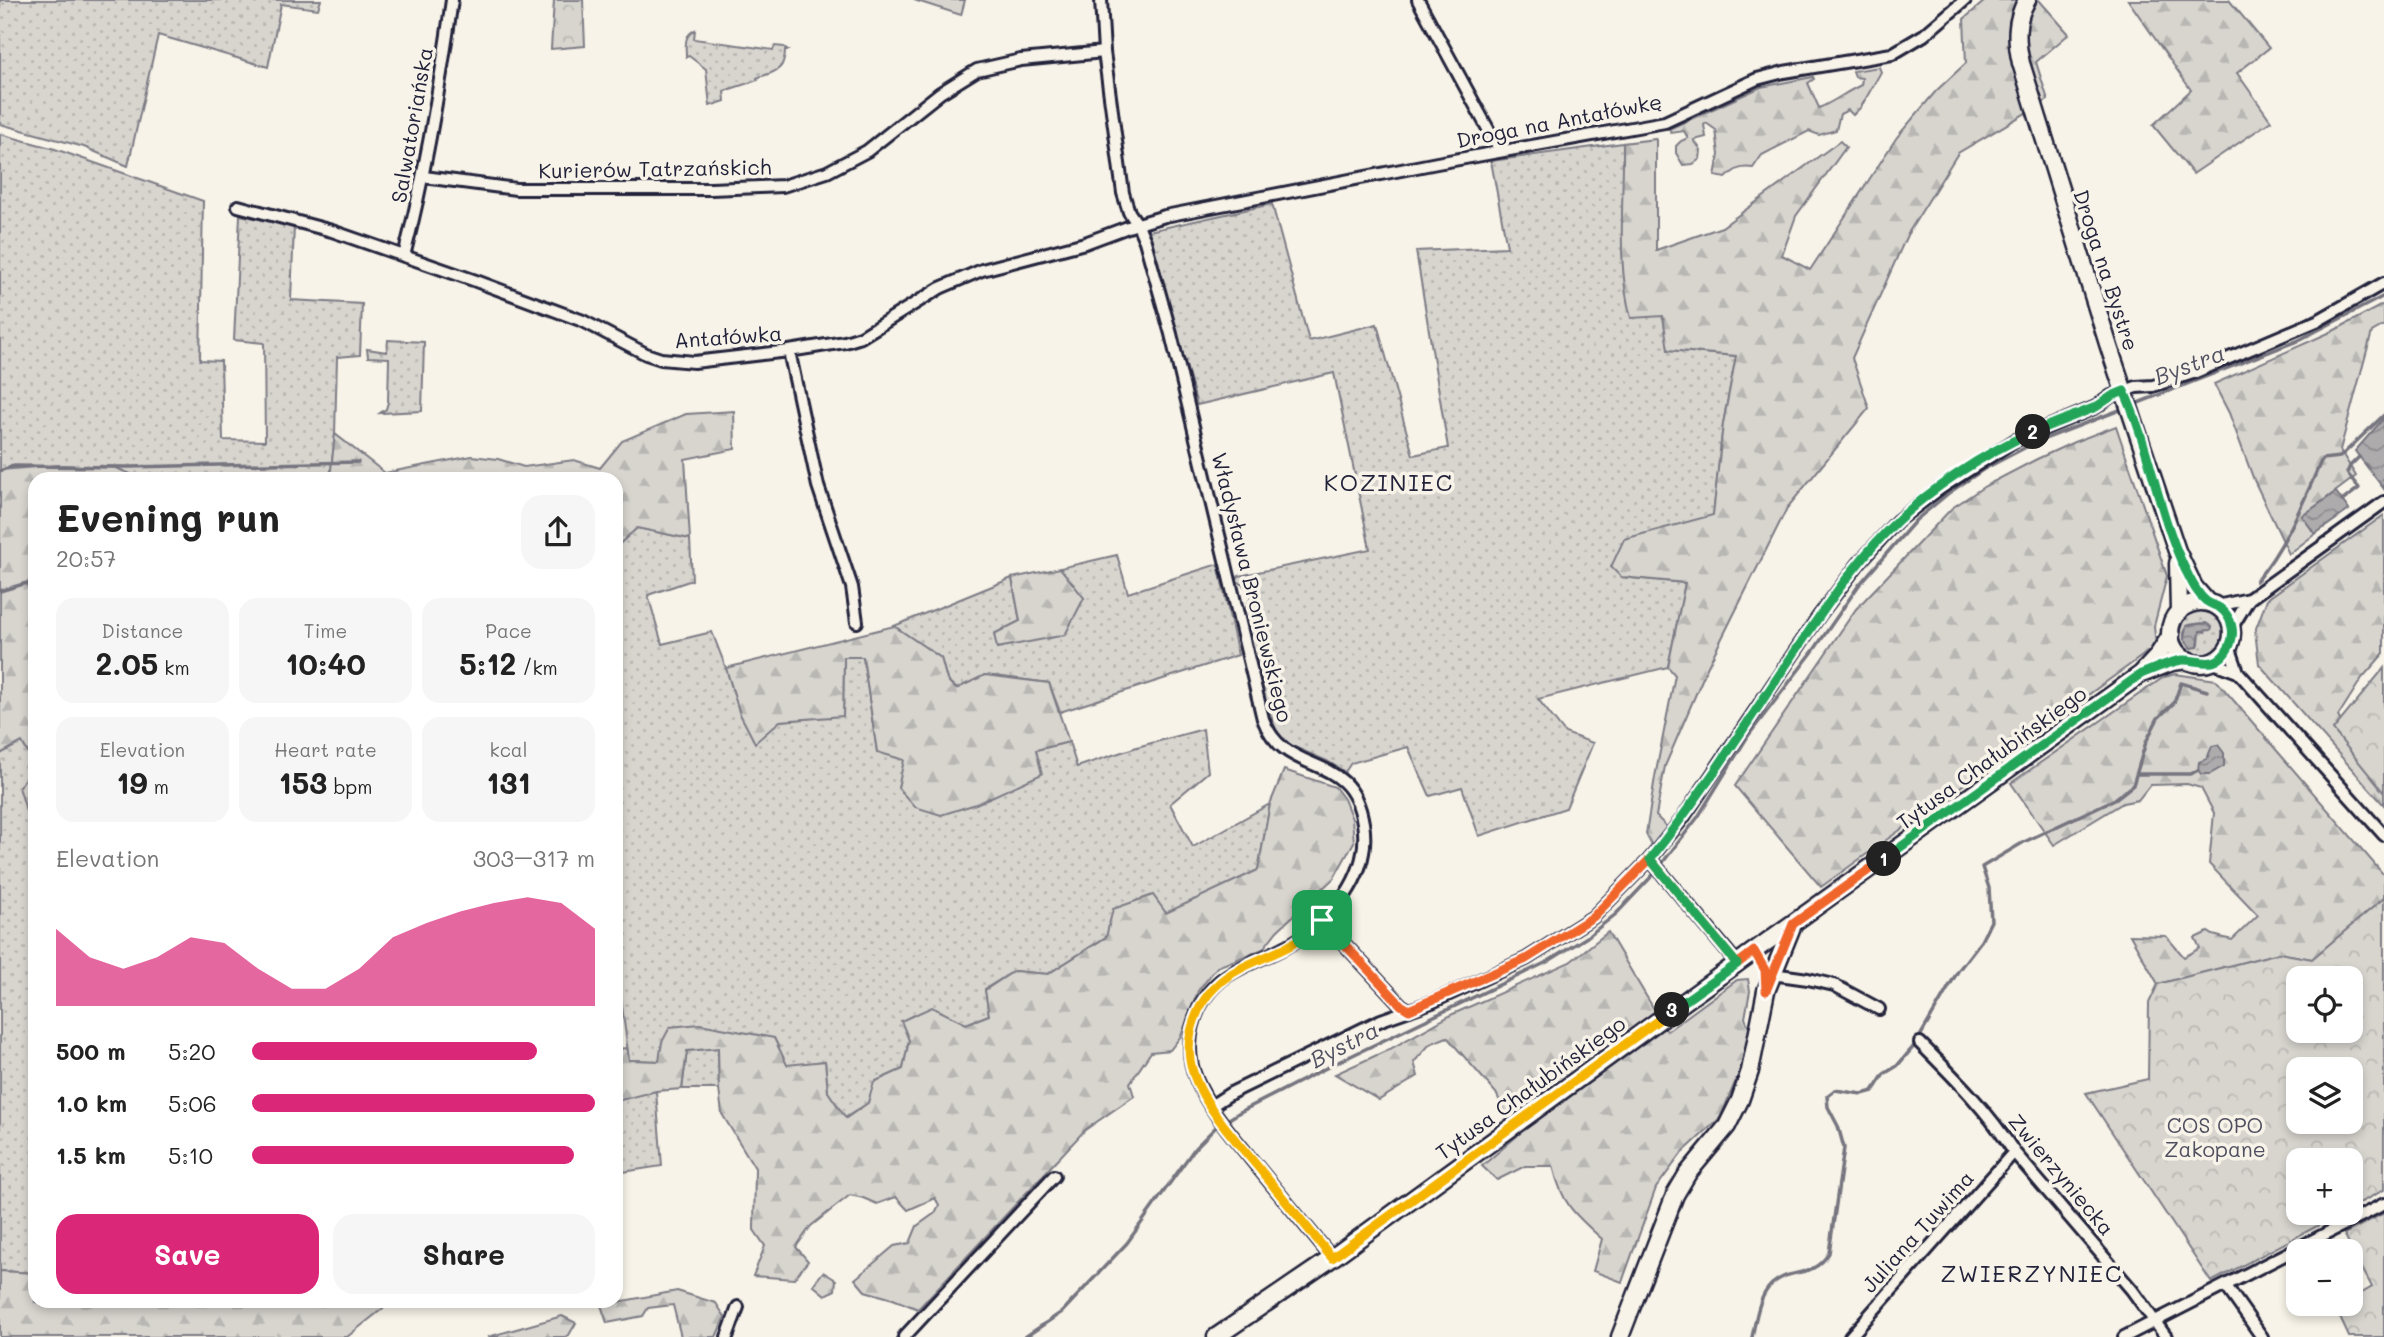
<!DOCTYPE html>
<meta charset="utf-8">
<style>
body{margin:0;font-family:Mali,sans-serif;background:#f6f6f6;color:#222;height:100vh;display:flex;flex-direction:column;font-size:26px;white-space:nowrap}
*{box-sizing:border-box;margin:0}
p{font-size:23px;color:#767676}
.icon{flex:none;width:38px;height:38px;fill:none;stroke:currentColor;stroke-width:2;stroke-linecap:round;stroke-linejoin:round}
.map{position:relative;flex:1;overflow:hidden}
.details{position:absolute;left:28px;top:472px;width:595px;height:836px;display:flex;flex-direction:column;background:#fff;border-radius:21px;box-shadow:0 4px 10px #0003}
.details>*{flex:none}
.tools{position:absolute;left:2286px;top:966px;display:grid;gap:14px}
.tools a{display:grid;place-items:center;width:77px;height:77px;border-radius:14px;background:#fff;box-shadow:0 4px 10px #0003;font-size:35px}
.pin{position:absolute;display:grid;place-items:center;width:60px;height:60px;color:#fff;margin:-30px;border-radius:14px;box-shadow:0 4px 10px #0006}
.km{position:absolute;width:35px;height:35px;margin:-18px;border-radius:50%;background:#222;color:#fff;font-size:19px;line-height:35px;text-align:center}
.round{display:grid;place-items:center;flex:none;width:74px;height:74px;border-radius:21px;background:#f6f6f6}
.overview{display:flex;align-items:center;justify-content:space-between;height:119px;padding:0 28px}
h1{font-size:38px;font-weight:800;line-height:52px}
.figures{display:grid;grid-template-columns:repeat(3,1fr);gap:10px;height:119px;padding:7px 28px}
.figures div{display:grid;align-content:center;border-radius:18px;background:#f6f6f6;text-align:center}
.figures b{font-size:30px;font-weight:800}
.figures small{font-size:19px;font-weight:400}
.figures p{font-size:19px}
.chart{height:196px;padding:14px 28px}
.chart p{display:flex;justify-content:space-between}
.chart svg{width:100%;height:126px;margin-top:7px;fill:#db2777;opacity:.7}
.primary-button{display:flex;gap:14px;margin-top:auto;padding:14px 28px}
.primary-button a{flex:1;height:80px;border-radius:21px;background:#db2777;color:#fff;font-size:28px;font-weight:800;line-height:80px;text-align:center}
.primary-button a+a{background:#f6f6f6;color:#222}
ul{padding:0 28px;list-style:none;font-size:23px}
li{display:grid;grid-template-columns:112px 84px 1fr;align-items:center;height:52px}
li i{height:18px;border-radius:9px;background:#db2777}
.map>svg:first-child{display:block}
.grass{fill:url(#grass-dots);stroke:#7d7c85;stroke-width:2;fill-rule:evenodd}
.forest{fill:url(#forest-firs);stroke:#7d7c85;stroke-width:2}
.park{fill:url(#park-crowns);stroke:#7d7c85;stroke-width:2;fill-rule:evenodd}
.garden{fill:#d8d5cf;stroke:#7d7c85;stroke-width:2}
.water{fill:url(#water-waves);stroke:#76747f;stroke-width:2}
.lines{fill:none;stroke-linecap:round;stroke-linejoin:round}
.stream{stroke:#76747f;stroke-width:3.5}
.street-casing{stroke:#22223b;stroke-width:16}
.secondary-casing{stroke:#22223b;stroke-width:21}
.street{stroke:#f7f3e8;stroke-width:10}
.secondary{stroke:#f7f3e8;stroke-width:16}
.split-1-casing{stroke:#fff;stroke-width:14}
.split-2-casing{stroke:#fff;stroke-width:14}
.split-3-casing{stroke:#fff;stroke-width:14}
.split-4-casing{stroke:#fff;stroke-width:14}
.split-1{stroke:#f0652b;stroke-width:9}
.split-2{stroke:#22a559;stroke-width:9}
.split-3{stroke:#22a559;stroke-width:9}
.split-4{stroke:#f5b400;stroke-width:9}
.labels{text-anchor:middle;dominant-baseline:central;stroke-width:7;stroke-linejoin:round;paint-order:stroke}
.street-label{font-size:21px;fill:#22223b;stroke:#f7f3e8}
.park-label{font-size:21px;fill:#504f60;stroke:#f7f3e8}
.water-label{font-size:23px;font-style:italic;fill:#535263;stroke:#f7f3e8}
.neighbourhood-label{font-size:23px;letter-spacing:2px;fill:#22223b;stroke:#f7f3e8}
</style>
<div class="map">
<svg width="2384" height="1337" viewBox="0 0 2384 1337">
<defs>
<pattern id="grass-dots" width="8" height="8" patternUnits="userSpaceOnUse" patternTransform="scale(1.75)"><rect width="8" height="8" fill="#d8d5cf"/><path d="M2 2h.1M6 6h.1" fill="none" stroke="#b9b7b3" stroke-width="1.8" stroke-linecap="round"/></pattern>
<pattern id="forest-firs" width="22" height="20" patternUnits="userSpaceOnUse" patternTransform="scale(1.75)"><rect width="22" height="20" fill="#d8d5cf"/><path d="M5 1l3.5 6h-7zM16 11l3.5 6h-7z" fill="#b9b7b3"/></pattern>
<pattern id="park-crowns" width="20" height="18" patternUnits="userSpaceOnUse" patternTransform="scale(1.75)"><rect width="20" height="18" fill="#d8d5cf"/><path d="M2 6a3 3 0 1 1 6 0M12 15a3 3 0 1 1 6 0" fill="none" stroke="#b9b7b3"/></pattern>
<pattern id="water-waves" width="16" height="10" patternUnits="userSpaceOnUse" patternTransform="scale(1.75)"><rect width="16" height="10" fill="#aeabad"/><path d="M0 5q4-4 8 0t8 0" fill="none" stroke="#8d8b8e"/></pattern>
</defs>
<rect width="100%" height="100%" fill="#f7f3e8"/>
<filter id="ink" filterUnits="userSpaceOnUse"><feTurbulence type="fractalNoise" baseFrequency=".0143" numOctaves="2"/><feDisplacementMap in="SourceGraphic" scale="14" xChannelSelector="R" yChannelSelector="G"/><feConvolveMatrix kernelMatrix="1 2 1 2 8 2 1 2 1" color-interpolation-filters="sRGB"/></filter>
<g filter="url(#ink)">
<g class="grass">
<polygon points="0,0 321,0 318,9 281,4 268,67 158,35 128,166 84,147 0,124"/>
<path d="M 695,30 L 694,39 L 773,50 L 775,46 L 784,47 L 788,50 L 785,50 C 785,72 773,72 757,78 L 758,80 L 724,91 L 725,101 L 710,106 L 706,69 L 689,56 L 686,57 C 686,46 683,36 695,30 Z"/>
<polygon points="0,134 55,149 203,201 200,360 221,361 223,440 265,441 264,343 234,340 240,215 294,226 291,300 362,304 360,355 337,357 335,434 330,479 142,479 116,468 62,465 0,470"/>
<polygon points="1623,143 1623,234 1663,316 1669,350 1736,356 1723,424 1713,516 1624,539 1621,577 1685,583 1668,667 1538,699 1565,733 1593,743 1566,808 1479,836 1462,787 1430,796 1408,747 1351,763 1345,772 1327,761 1292,746 1278,735 1265,699 1244,610 1251,598 1250,590 1236,580 1239,576 1370,549 1334,373 1197,405 1149,231 1272,204 1309,341 1377,324 1413,455 1448,448 1416,251 1507,247 1491,161"/>
<polygon points="388,340 424,342 422,411 380,413 386,409 388,402 389,358 368,357 367,349 387,352"/>
<polygon points="637,528 690,539 692,580 648,595 662,644 712,632 726,668 740,714 780,721 843,715 844,657 863,657 877,752 1036,750 1069,742 1077,767 1137,747 1203,729 1208,772 1170,804 1193,847 1270,804 1258,870 1190,903 1106,937 1048,974 1014,971 985,989 989,1015 966,1024 932,1008 902,1021 909,1040 903,1069 874,1082 868,1103 845,1118 828,1092 825,1061 787,1066 774,1038 662,1042 660,1061 629,1060 620,991 616,992 616,547"/>
<polygon points="1117,555 1128,593 1218,564 1238,655 1060,712 1049,683 985,675 957,689 947,680 941,658 894,626 1012,578 1020,621 994,634 1084,598 1060,568"/>
<path d="M 2198,610 L 2215,614 L 2224,628 L 2221,644 C 2206,662 2184,656 2179,634 L 2184,618 ZM 2202,623 L 2205,632 L 2200,631 L 2199,644 L 2191,648 L 2184,639 L 2184,633 L 2188,625 Z"/>
<polygon points="22,742 35,766 26,810 35,807 35,1273 0,1271 0,754"/>
<polygon points="718,1048 719,1089 682,1089 687,1051"/>
<polygon points="656,1091 662,1166 616,1173 616,1101"/>
</g>
<g class="forest">
<path d="M 1986,0 L 2039,0 L 2069,34 L 2036,62 L 2048,100 L 1958,153 L 1907,235 L 1852,358 L 1869,408 L 1787,508 L 1707,668 L 1665,766 L 1656,816 L 1667,827 L 1652,846 L 1646,834 L 1655,777 L 1675,675 L 1668,667 L 1685,583 L 1621,577 L 1611,567 L 1624,539 L 1713,515 L 1723,424 L 1736,356 L 1668,350 L 1663,316 L 1631,318 C 1616,263 1624,200 1623,143 L 1656,139 L 1656,250 L 1722,227 L 1840,141 L 1846,147 L 1796,216 L 1782,255 L 1810,270 L 1897,137 L 1936,91 L 1966,63 L 1964,19 Z"/>
<polygon points="2128,0 2229,0 2269,48 2237,73 2271,121 2193,174 2153,125 2191,90"/>
<path d="M 1879,67 L 1881,72 L 1861,107 L 1853,115 L 1848,110 L 1840,114 L 1836,130 L 1819,135 L 1809,131 L 1762,155 L 1753,168 C 1741,166 1735,169 1726,178 L 1715,176 L 1719,155 L 1716,130 L 1706,123 L 1704,125 L 1706,137 L 1694,140 L 1701,150 L 1700,159 L 1693,164 L 1683,165 L 1676,153 L 1676,146 L 1681,141 L 1688,138 L 1684,131 L 1671,133 L 1669,129 L 1761,87 L 1813,77 L 1814,79 L 1808,83 L 1819,108 C 1835,101 1846,92 1861,85 L 1862,78 L 1855,77 L 1853,71 Z"/>
<polygon points="2384,304 2384,325 2372,332 2340,450 2356,476 2303,516 2315,534 2289,554 2254,480 2229,413 2214,384 2333,331"/>
<polygon points="734,411 735,449 685,459 690,539 637,528 616,547 616,480 330,479 335,434 385,473 472,456 498,459 524,467 574,460 600,468 622,441 686,414"/>
<polygon points="2116,426 2167,576 2154,626 2156,646 1821,887 1735,786 1856,609 1952,508 1985,486 2037,459 2074,442"/>
<polygon points="61,465 116,468 142,479 35,480 35,807 26,810 19,787 35,765 22,742 0,754 0,470"/>
<polygon points="2384,515 2384,653 2362,678 2338,716 2352,747 2384,792 2384,805 2259,664 2255,631 2267,599"/>
<polygon points="1060,568 1084,598 1065,635 997,648 994,634 1020,621 1012,578"/>
<polygon points="894,626 941,658 947,680 956,689 985,675 1049,683 1069,742 1036,750 1042,774 976,804 941,815 915,807 898,788 904,760 877,752 863,657 844,657 843,716 780,721 755,743 740,714 726,668"/>
<polygon points="2175,674 2216,680 2384,875 2384,898 2312,959 2279,953 2158,984 2130,935 2166,936 2184,957 2200,948 2195,938 2208,932 2213,935 2232,940 2258,915 2209,864 2214,813 2201,788 2187,784 2150,785 2138,800 2123,803 2054,845 2011,783 2164,677"/>
<polygon points="1284,770 1335,787 1344,799 1352,819 1354,842 1334,878 1277,931 1263,949 1217,967 1198,991 1181,1036 1170,1050 1151,1052 1130,1083 1134,1096 1085,1130 918,1309 893,1299 865,1291 855,1279 894,1246 910,1243 917,1226 935,1213 939,1205 935,1198 908,1210 896,1197 877,1204 863,1198 850,1195 811,1226 796,1247 808,1261 794,1279 753,1276 765,1246 754,1230 755,1168 722,1114 719,1089 718,1048 687,1051 682,1089 656,1091 616,1101 616,1049 627,1048 629,1060 659,1061 662,1042 670,1027 700,1024 774,1038 787,1065 825,1061 828,1092 846,1118 868,1103 874,1082 903,1069 909,1040 901,1021 932,1007 966,1024 989,1015 985,990 1014,971 1048,974 1106,937 1113,909 1153,895 1166,913 1258,870 1270,804"/>
<path d="M 1608,932 L 1667,1031 L 1737,980 L 1748,979 L 1750,991 L 1745,1018 L 1750,1030 L 1740,1071 L 1720,1118 L 1682,1153 L 1656,1188 L 1622,1282 L 1593,1271 L 1602,1239 C 1574,1214 1562,1204 1553,1166 L 1525,1166 L 1497,1180 L 1482,1166 L 1517,1136 L 1496,1093 L 1447,1037 L 1430,1044 L 1414,1062 L 1418,1076 L 1379,1100 L 1335,1074 L 1390,1049 L 1453,1014 L 1570,962 Z"/>
<polygon points="0,1271 35,1273 35,1302 391,1302 347,1337 0,1337"/>
<polygon points="823,1272 836,1280 835,1290 825,1295 813,1285"/>
<polygon points="677,1291 716,1303 725,1317 716,1337 681,1337 673,1305 648,1308 643,1316 607,1323 601,1305"/>
<polygon points="562,1316 576,1323 569,1335 565,1337 488,1337"/>
</g>
<g class="park">
<polygon points="554,0 583,0 585,46 551,49"/>
<polygon points="2384,668 2384,793 2333,730"/>
<path d="M 2384,898 L 2384,1190 L 2350,1208 L 2350,1160 L 2298,1160 L 2298,1213 L 2342,1213 L 2211,1282 L 2086,1093 L 2148,1079 L 2149,1003 L 2158,984 L 2279,953 L 2312,959 ZM 2298,978 L 2350,978 L 2350,1031 L 2298,1031 ZM 2350,1069 L 2350,1122 L 2298,1122 L 2298,1069 Z"/>
<polygon points="2384,1213 2384,1337 2349,1337 2336,1309 2345,1304 2350,1304 2350,1300 2372,1287 2344,1234"/>
</g>
<polygon class="garden" points="914,0 965,0 961,15"/>
<g class="water">
<polygon points="2384,418 2384,489 2355,451"/>
<polygon points="2336,492 2349,510 2315,534 2302,516"/>
<polygon points="2206,623 2212,627 2211,630 2200,631 2198,647 2191,648 2184,639 2186,626"/>
<polygon points="2218,745 2224,753 2224,766 2210,774 2201,774 2198,770 2199,762 2207,759 2212,746"/>
</g>
<g class="lines">
<g class="stream">
<polyline points="2133,405 2297,341 2384,296"/>
<polyline points="0,471 12,466 130,467 358,462"/>
<polyline points="2342,501 2359,488 2347,473 2350,466 2359,457"/>
<path d="M 2256,581 C 2286,546 2304,500 2322,459 L 2340,457 L 2384,415"/>
<polyline points="0,591 27,583 35,593"/>
<polyline points="2138,774 2191,774 2198,770"/>
<polyline points="1025,1337 1062,1312 1127,1243 1195,1148 1215,1128 1240,1112 1332,1065 1547,962 1587,937 1616,914 1653,875 1698,817 1748,736 1814,650 1859,585 1916,520 1950,492 1984,469 2034,443 2125,408"/>
<path d="M 1752,1337 C 1756,1320 1758,1297 1772,1284 C 1790,1267 1812,1280 1829,1253 L 1844,1148 L 1838,1126 L 1828,1107 L 1827,1096 L 1835,1090 L 1862,1094 L 1873,1091 L 1884,1074 L 1897,1066 L 1915,1045 L 1958,971 L 1981,941 L 1991,921 L 1989,888 L 1982,867 L 2024,842 L 2115,799 L 2133,785 L 2146,742 L 2158,718 L 2174,703 L 2181,683 L 2207,691"/>
</g>
<g class="street-casing">
<g id="street">
<path d="M 1101,0 L 1104,52 L 1123,193 L 1129,212 L 1138,225 L 1145,241 L 1171,334 L 1263,719 C 1286,780 1351,748 1363,823 C 1372,875 1331,923 1287,946 C 1266,958 1240,965 1221,980 C 1192,1004 1182,1047 1197,1081 C 1209,1109 1232,1135 1251,1159 C 1278,1192 1305,1225 1332,1258"/>
<polyline points="1418,0 1500,151"/>
<polyline points="424,177 516,189 711,189 783,186 827,172 867,151 940,93 977,70 1021,60 1104,52"/>
<polyline points="238,206 332,231 476,281 583,321 646,354 661,359 694,362 789,351 845,342 861,337 940,288 982,270 1085,243 1128,227 1165,216 1437,163 1665,122 1757,79 1784,72 1892,54 1924,35 1965,0"/>
<path d="M 404,256 C 426,171 440,86 452,0"/>
<polyline points="789,351 818,486 852,587 857,622"/>
<polyline points="2217,606 2249,599 2384,502"/>
<polyline points="2232,627 2249,599"/>
<polyline points="2229,646 2238,672 2384,835"/>
<polyline points="2211,662 2238,672"/>
<polyline points="1650,859 1737,963"/>
<polyline points="1322,920 1401,1005 1409,1010"/>
<polyline points="1772,974 1808,979 1834,985 1879,1009"/>
<path d="M 1920,1043 C 1954,1077 1988,1111 2014,1152 L 2132,1290 L 2166,1337"/>
<polyline points="1211,1106 1231,1093 1381,1020 1432,1002 1526,959 1593,917 1650,859 1683,818 1819,616 1859,563 1897,521 1939,489 2014,441 2096,407 2111,396 2136,387 2153,386 2196,372 2319,320 2384,283"/>
<polyline points="2226,1286 2262,1337"/>
<polyline points="727,1337 738,1307"/>
<polyline points="904,1337 1054,1176"/>
<polyline points="1850,1337 2014,1152"/>
<polyline points="2124,1337 2384,1204"/>
</g>
</g>
<g class="secondary-casing">
<g id="secondary">
<path d="M 2027,0 C 2015,20 2016,41 2021,63 L 2109,347 L 2177,551 L 2194,587 L 2207,602"/>
<polyline points="2178,563 2179,612"/>
<circle cx="2201" cy="633" r="31"/>
<polyline points="2144,673 2172,662 2188,660"/>
<polyline points="1216,1337 1332,1258 1754,951 2141,674 2156,658 2171,635"/>
<polyline points="1620,1337 1675,1195 1688,1173 1727,1126 1740,1100 1750,1071 1766,991 1793,924"/>
</g>
</g>
<use href="#street" class="street"/>
<use href="#secondary" class="secondary"/>
</g>
</g>
<g class="lines" filter="url(#ink)">
<g class="split-1-casing">
<polyline id="split-1" points="1322,920 1401,1005 1409,1010 1526,959 1593,917 1650,859 1737,964 1754,951 1765,970 1766,991 1793,924 1884,859"/>
</g>
<g class="split-2-casing">
<path id="split-2" d="M 1884,859 L 2141,674 C 2154,669 2168,662 2182,660 C 2200,659 2216,672 2229,647 C 2236,633 2232,617 2220,608 C 2215,605 2210,604 2206,601 C 2196,593 2191,580 2185,569 C 2158,513 2150,448 2124,391 L 2112,396 L 2096,407 L 2033,432"/>
</g>
<g class="split-3-casing">
<path id="split-3" d="M 1672,1010 L 1737,964 L 1650,859 C 1700,797 1743,729 1788,662 C 1819,617 1849,570 1888,530 C 1925,492 1984,453 2033,432"/>
</g>
<g class="split-4-casing">
<path id="split-4" d="M 1322,920 C 1312,929 1301,939 1289,946 C 1265,959 1234,967 1215,987 C 1197,1004 1186,1035 1190,1060 C 1196,1098 1234,1138 1258,1167 C 1282,1197 1307,1227 1332,1258 L 1672,1010"/>
</g>
<use href="#split-1" class="split-1"/>
<use href="#split-2" class="split-2"/>
<use href="#split-3" class="split-3"/>
<use href="#split-4" class="split-4"/>
</g>
<g class="labels">
<g class="street-label">
<text transform="translate(1559 120) rotate(-11)">Droga na Antałówkę</text>
<text transform="translate(411 125) rotate(-80)">Salwatoriańska</text>
<text transform="translate(655 168) rotate(-1)">Kurierów Tatrzańskich</text>
<text transform="translate(2107 270) rotate(72)">Droga na Bystre</text>
<text transform="translate(728 336) rotate(-4)">Antałówka</text>
<text transform="translate(1253 587) rotate(76)">Władysława Broniewskiego</text>
<text transform="translate(1991 757) rotate(-36)">Tytusa Chałubińskiego</text>
<text transform="translate(1530 1087) rotate(-36)">Tytusa Chałubińskiego</text>
<text transform="translate(2062 1174) rotate(50)">Zwierzyniecka</text>
<text transform="translate(1917 1231) rotate(-48)">Juliana Tuwima</text>
</g>
<g class="park-label">
<text x="2215" y="1124">COS OPO<tspan x="2215" dy="24">Zakopane</tspan></text>
</g>
<g class="water-label">
<text transform="translate(2189 364) rotate(-21)">Bystra</text>
<text transform="translate(1344 1044) rotate(-27)">Bystra</text>
</g>
<g class="neighbourhood-label">
<text x="1389" y="482">KOZINIEC</text>
<text x="2032" y="1273">ZWIERZYNIEC</text>
</g>
</g>
</svg>
<div class="tools">
<a><svg class="icon" aria-label="locate" viewBox="0 0 24 24"><circle cx="12" cy="12" r="6"/><path d="M12 2v4M12 18v4M2 12h4M18 12h4"/></svg></a>
<a><svg class="icon" aria-label="layers" viewBox="0 0 24 24"><path d="M12 4l9 5-9 5-9-5zM3 14l9 5 9-5"/></svg></a>
<a>+</a>
<a>−</a>
</div>
<div class="pin" style="left:1322px;top:920px;background:#1e9e55"><svg class="icon" aria-label="arrive" viewBox="0 0 24 24"><path d="M6 21V4h12l-3 4 3 4H6"/></svg></div>
<b class="km" style="left:1884px;top:859px">1</b>
<b class="km" style="left:2033px;top:432px">2</b>
<b class="km" style="left:1672px;top:1010px">3</b>
<section class="details">
<div class="overview"><div><h1>Evening run</h1><p>20:57</p></div><a class="round"><svg class="icon" aria-label="share" viewBox="0 0 24 24"><path d="M12 15V3M7 8l5-5 5 5M5 13v7h14v-7"/></svg></a></div>
<div class="figures">
<div><p>Distance</p><b>2.05<small> km</small></b></div>
<div><p>Time</p><b>10:40</b></div>
<div><p>Pace</p><b>5:12<small> /km</small></b></div>
</div>
<div class="figures">
<div><p>Elevation</p><b>19<small> m</small></b></div>
<div><p>Heart rate</p><b>153<small> bpm</small></b></div>
<div><p>kcal</p><b>131</b></div>
</div>
<div class="chart"><p><span>Elevation</span>303–317 m</p>
<svg viewBox="0 0 160 44" preserveAspectRatio="none"><path d="M0 44V17L10 27L20 31L30 27L40 20L50 22L60 31L70 38L80 38L90 31L100 20L110 15L120 11L130 8L140 6L150 8L160 17V44z"/></svg>
</div>
<ul>
<li><b>500 m</b>5:20<i style="width:83%"></i></li>
<li><b>1.0 km</b>5:06<i style="width:100%"></i></li>
<li><b>1.5 km</b>5:10<i style="width:94%"></i></li>
</ul>
<div class="primary-button"><a>Save</a><a>Share</a></div>
</section>
</div>
